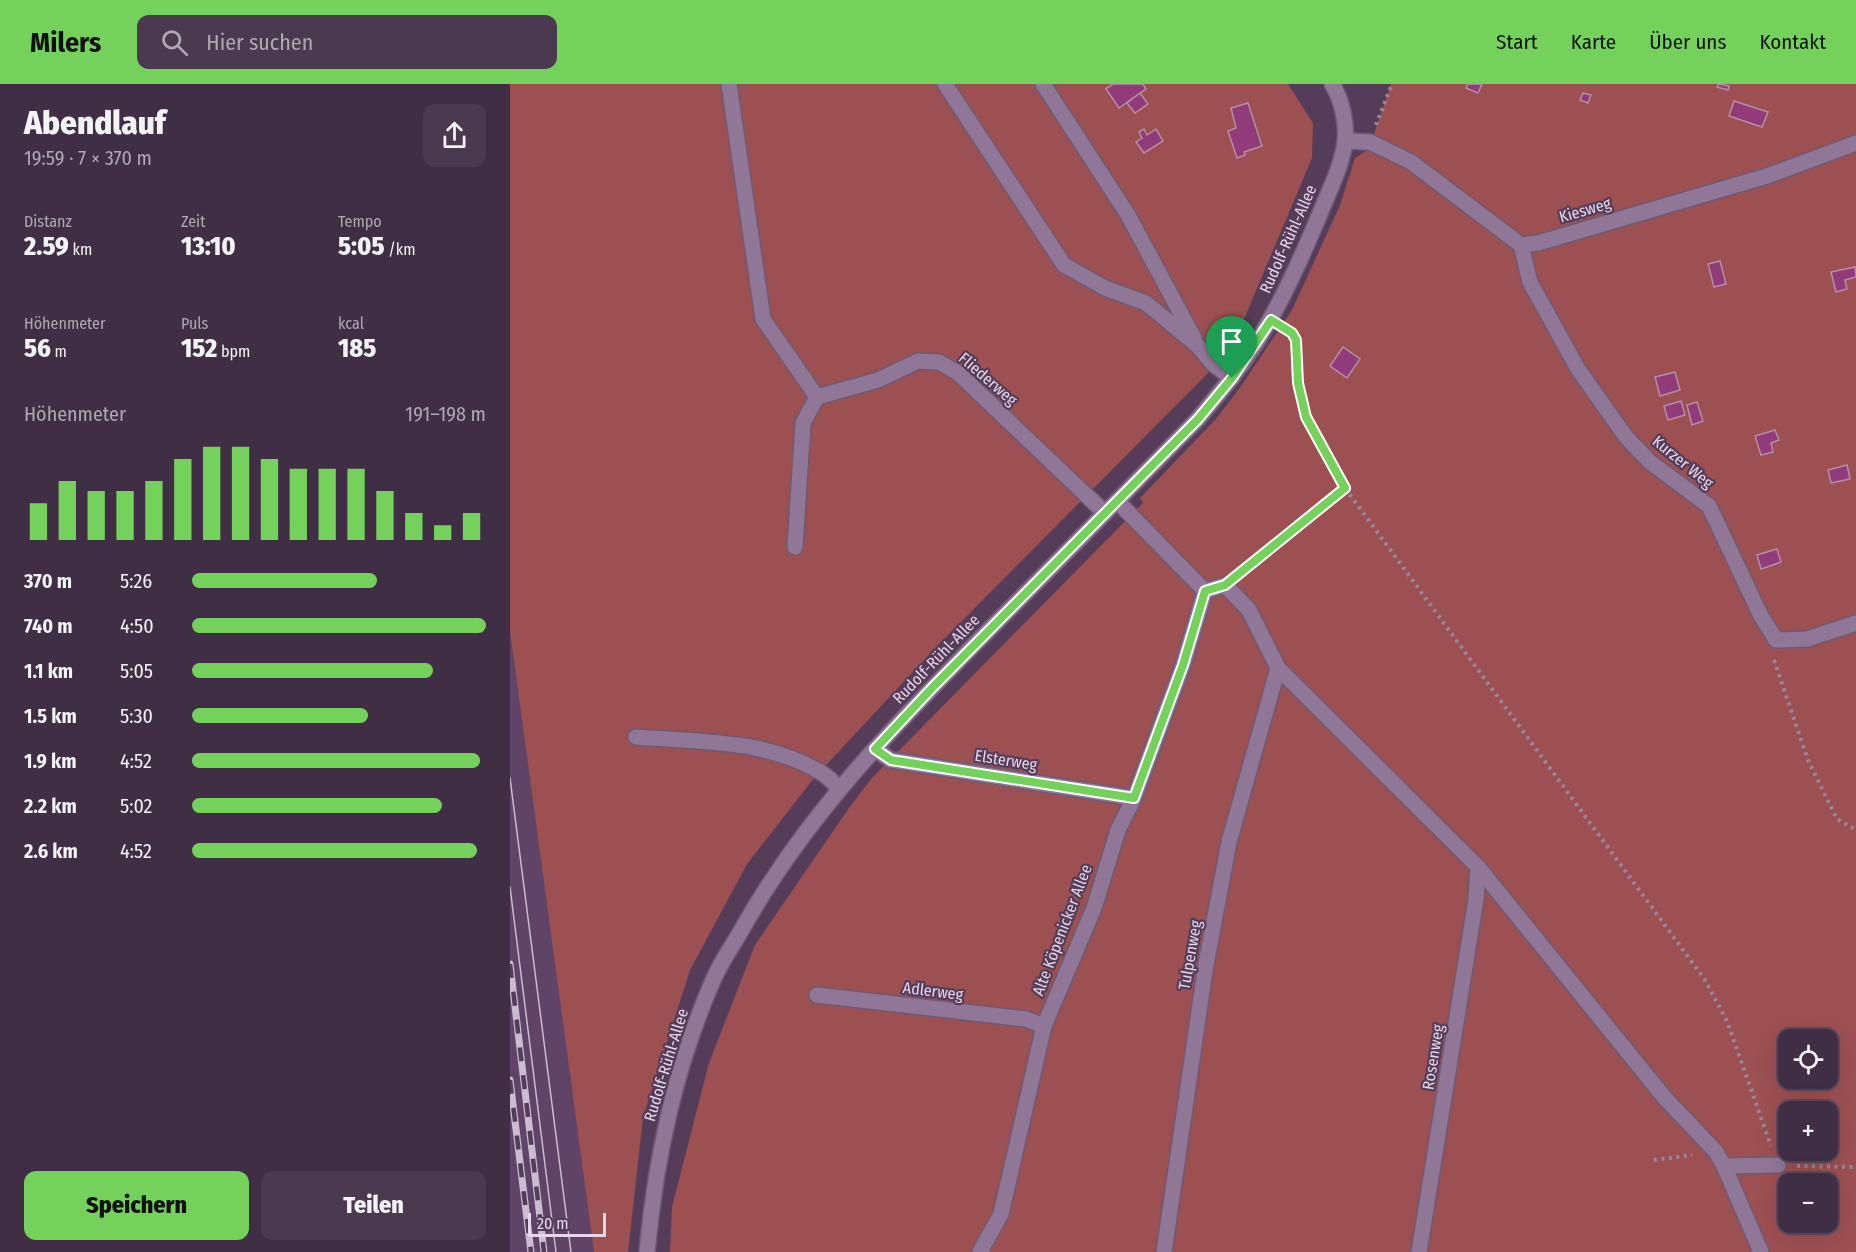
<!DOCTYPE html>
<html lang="de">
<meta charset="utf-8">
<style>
body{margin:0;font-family:"Fira Sans Condensed",sans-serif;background:#4b3a4f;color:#f1f3f6;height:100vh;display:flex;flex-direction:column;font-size:22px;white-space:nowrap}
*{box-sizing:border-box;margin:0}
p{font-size:20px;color:#aea8b2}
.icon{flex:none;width:33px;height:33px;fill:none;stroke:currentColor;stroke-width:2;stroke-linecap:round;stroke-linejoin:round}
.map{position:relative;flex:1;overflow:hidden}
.side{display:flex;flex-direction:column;background:#402e44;width:510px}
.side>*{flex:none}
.tools{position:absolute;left:1268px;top:945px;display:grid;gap:12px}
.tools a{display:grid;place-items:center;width:60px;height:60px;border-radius:12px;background:#402e44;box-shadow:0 6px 24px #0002,0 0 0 2px #594a5d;font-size:30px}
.scale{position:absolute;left:18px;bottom:15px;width:78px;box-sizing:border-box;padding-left:6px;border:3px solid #e5d7e9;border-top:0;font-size:16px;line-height:21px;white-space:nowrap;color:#e5d7e9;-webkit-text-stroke:4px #553d5a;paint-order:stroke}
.pin{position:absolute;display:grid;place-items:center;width:51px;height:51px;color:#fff;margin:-62px -26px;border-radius:50% 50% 50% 0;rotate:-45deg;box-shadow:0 0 6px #0007}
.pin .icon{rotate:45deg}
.round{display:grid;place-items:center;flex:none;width:63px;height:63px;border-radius:12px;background:#4b3a4f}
.head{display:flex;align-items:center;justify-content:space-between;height:102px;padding:0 24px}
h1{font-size:33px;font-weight:800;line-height:45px}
.metrics{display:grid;grid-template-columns:repeat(3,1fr);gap:9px;height:102px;padding:6px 24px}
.metrics div{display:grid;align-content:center}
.metrics b{font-size:26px;font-weight:800}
.metrics small{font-size:16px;font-weight:400}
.metrics p{font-size:16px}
.chart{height:168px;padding:12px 24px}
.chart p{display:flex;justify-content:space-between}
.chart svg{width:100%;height:108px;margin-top:6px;stroke:#74d25c;stroke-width:6}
.button{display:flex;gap:12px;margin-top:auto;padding:12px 24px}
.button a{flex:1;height:69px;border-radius:12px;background:#74d25c;color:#111;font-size:24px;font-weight:800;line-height:69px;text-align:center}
.button a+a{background:#4b3a4f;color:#f1f3f6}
ul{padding:0 24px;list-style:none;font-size:20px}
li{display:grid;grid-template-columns:96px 72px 1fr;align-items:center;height:45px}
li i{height:15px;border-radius:8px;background:#74d25c}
header{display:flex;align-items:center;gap:36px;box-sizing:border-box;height:84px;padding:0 30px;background:#74d25c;color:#111}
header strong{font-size:28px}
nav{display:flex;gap:33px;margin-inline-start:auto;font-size:21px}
.search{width:420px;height:54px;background:#4b3a4f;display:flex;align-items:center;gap:15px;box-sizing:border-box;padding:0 21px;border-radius:12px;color:#aea8b2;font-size:22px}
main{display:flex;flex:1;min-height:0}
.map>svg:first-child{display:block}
.built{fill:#604467}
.green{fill:#9d5052;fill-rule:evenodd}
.building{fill:#923b7a;stroke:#b48fa7;stroke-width:1.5}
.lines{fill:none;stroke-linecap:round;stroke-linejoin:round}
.minor-casing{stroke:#6d5a72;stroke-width:18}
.path{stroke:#99869e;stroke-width:4;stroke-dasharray:3 4.5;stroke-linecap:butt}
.minor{stroke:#917797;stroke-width:15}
.tram{stroke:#cbbcd0;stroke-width:1.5}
.rail-casing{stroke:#cbbcd0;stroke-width:7}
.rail{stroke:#553d5a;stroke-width:4.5;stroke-dasharray:14;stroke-linecap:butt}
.route-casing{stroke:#fff;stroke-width:12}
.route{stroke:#74d25c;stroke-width:8}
.labels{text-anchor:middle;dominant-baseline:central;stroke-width:4.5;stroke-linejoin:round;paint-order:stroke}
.street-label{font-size:16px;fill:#e5d7e9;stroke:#553d5a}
</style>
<header>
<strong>Milers</strong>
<div class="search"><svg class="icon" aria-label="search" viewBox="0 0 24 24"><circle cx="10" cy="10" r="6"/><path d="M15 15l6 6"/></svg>Hier suchen</div>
<nav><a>Start</a><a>Karte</a><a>Über uns</a><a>Kontakt</a></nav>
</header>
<main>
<section class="side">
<div class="head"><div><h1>Abendlauf</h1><p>19:59 · 7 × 370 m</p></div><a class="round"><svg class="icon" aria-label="share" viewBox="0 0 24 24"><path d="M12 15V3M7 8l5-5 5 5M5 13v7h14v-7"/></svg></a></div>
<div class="metrics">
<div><p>Distanz</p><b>2.59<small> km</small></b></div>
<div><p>Zeit</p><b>13:10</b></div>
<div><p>Tempo</p><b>5:05<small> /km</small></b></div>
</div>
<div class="metrics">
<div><p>Höhenmeter</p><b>56<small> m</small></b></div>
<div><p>Puls</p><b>152<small> bpm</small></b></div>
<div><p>kcal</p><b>185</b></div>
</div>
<div class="chart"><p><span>Höhenmeter</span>191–198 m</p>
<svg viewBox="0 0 160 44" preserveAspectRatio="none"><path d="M5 44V29M15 44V20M25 44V24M35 44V24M45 44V20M55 44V11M65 44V6M75 44V6M85 44V11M95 44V15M105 44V15M115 44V15M125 44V24M135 44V33M145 44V38M155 44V33"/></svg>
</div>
<ul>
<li><b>370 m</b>5:26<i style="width:63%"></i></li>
<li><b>740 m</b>4:50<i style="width:100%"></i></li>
<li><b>1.1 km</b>5:05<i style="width:82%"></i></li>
<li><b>1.5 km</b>5:30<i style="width:60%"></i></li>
<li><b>1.9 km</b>4:52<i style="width:98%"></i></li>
<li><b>2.2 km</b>5:02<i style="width:85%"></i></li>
<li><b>2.6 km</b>4:52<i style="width:97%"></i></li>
</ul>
<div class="button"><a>Speichern</a><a>Teilen</a></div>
</section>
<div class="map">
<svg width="1346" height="1168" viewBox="0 0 1346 1168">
<rect width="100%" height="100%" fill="#553d5a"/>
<polygon class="built" points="0,547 84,1168 0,1168"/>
<g class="green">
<polygon points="0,0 778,0 803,39 802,74 732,240 710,277 429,560 304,694 237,780 180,886 133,1033 118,1168 84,1168 0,547"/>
<path d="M 881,0 L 1346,0 L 1346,1168 L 160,1168 L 162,1123 L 199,979 L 245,861 L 339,724 L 361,695 L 633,419 L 630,414 L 705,336 L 729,305 L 782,226 L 830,121 L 845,74 L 859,65 ZM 1278,956 L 1317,956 L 1317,994 L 1278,994 ZM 1278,1028 L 1317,1028 L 1317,1066 L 1278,1066 ZM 1278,1100 L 1317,1100 L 1317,1138 L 1278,1138 Z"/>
</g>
<g class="building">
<polygon points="603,0 633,0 636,5 609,24 596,5"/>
<polygon points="958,0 972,0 968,9 956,4"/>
<polygon points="1209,0 1219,2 1218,6 1207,3"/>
<polygon points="630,9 638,20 625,29 617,19"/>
<polygon points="1073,9 1081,11 1078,19 1070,16"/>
<polygon points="1224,17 1258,28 1252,43 1219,32"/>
<polygon points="738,19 752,62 734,68 735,71 727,74 718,47 726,44 721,24"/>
<polygon points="634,45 637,51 646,45 653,57 634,69 626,58 632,54 629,48"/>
<polygon points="1210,177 1216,200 1204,203 1198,180"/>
<polygon points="1345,183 1346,193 1335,196 1337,205 1326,208 1321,188"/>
<polygon points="833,263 850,275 837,294 820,282"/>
<polygon points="1165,288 1170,306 1150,312 1145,293"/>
<polygon points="1171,317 1175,331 1158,336 1154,322"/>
<polygon points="1187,318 1193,337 1182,341 1177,321"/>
<polygon points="1265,346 1269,356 1261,359 1263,368 1251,371 1245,352"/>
<polygon points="1337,381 1340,395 1321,399 1318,386"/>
<polygon points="1267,465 1271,478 1251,485 1247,471"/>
</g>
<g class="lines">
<g class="minor-casing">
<g id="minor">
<polyline points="219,0 253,235 307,313 368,296 408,277 429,278 448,289 595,429"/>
<polyline points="435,0 554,181 595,204 636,219 688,262 703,280 722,294"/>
<polyline points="533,0 618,131 684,254"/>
<polyline points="835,57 860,58 901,78 1011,161 1028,159 1257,92 1346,59"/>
<polyline points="1011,161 1020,198 1068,285 1116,353 1140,378 1199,422 1251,532 1266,556 1297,555 1346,539"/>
<polyline points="607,417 695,507 715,501 739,526 768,584 968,783 1154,1013 1206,1068 1214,1082 1268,1081"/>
<polyline points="285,463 293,339 307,313"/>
<path d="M 126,653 C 189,658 256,655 312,689 C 318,693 324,699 329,705"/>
<polyline points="365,665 381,676 624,714"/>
<polyline points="307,911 516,935 534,942"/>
<polyline points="1214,1082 1251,1168"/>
<path d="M 137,1168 C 146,1072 165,983 204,894 C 212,876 225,858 235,840 C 297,731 382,644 470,555 C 543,482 615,409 688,335 C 706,313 725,291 741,267 C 770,223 791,175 811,127 C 820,105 832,81 835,58 C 837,39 832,16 822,0"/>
<polyline points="470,1168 491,1130 534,942 584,824 608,746 624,714 673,581 695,507"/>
<polyline points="654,1168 695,886 719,758 768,584"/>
<polyline points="909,1168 966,815 968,783"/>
</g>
</g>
<g class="path">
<polyline points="866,41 882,0"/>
<path d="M 777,246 C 791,254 785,282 787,298 C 793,337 816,370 835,404 L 1195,896 L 1217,937 L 1261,1062"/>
<polyline points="730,490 835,404"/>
<polyline points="1264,576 1298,676 1327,735 1346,746"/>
<polyline points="1144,1076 1182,1071"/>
<polyline points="1287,1082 1346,1083"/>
</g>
<use href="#minor" class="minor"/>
<g class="tram">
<polyline points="0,694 61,1168"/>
<polyline points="0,803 46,1168"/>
</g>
<g class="rail-casing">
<g id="rail">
<polyline points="0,880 34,1168"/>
<polyline points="0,996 21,1168"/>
</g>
</g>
<use href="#rail" class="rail"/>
</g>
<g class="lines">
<g class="route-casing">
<polygon id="route" points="761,236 782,249 786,256 788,299 796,333 835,404 715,501 695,507 673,581 624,714 381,676 365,665 422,604 688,335 722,294"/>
</g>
<use href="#route" class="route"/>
</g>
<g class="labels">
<g class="street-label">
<text transform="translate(1075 126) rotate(-16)">Kiesweg</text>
<text transform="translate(778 155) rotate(-66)">Rudolf-Rühl-Allee</text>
<text transform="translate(478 295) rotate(41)">Fliederweg</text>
<text transform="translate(1173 378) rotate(39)">Kurzer Weg</text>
<text transform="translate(426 575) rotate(-46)">Rudolf-Rühl-Allee</text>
<text transform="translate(496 676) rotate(9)">Elsterweg</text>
<text transform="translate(552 846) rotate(-69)">Alte Köpenicker Allee</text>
<text transform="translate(680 871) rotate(-80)">Tulpenweg</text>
<text transform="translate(423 907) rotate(7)">Adlerweg</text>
<text transform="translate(923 973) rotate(-81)">Rosenweg</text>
<text transform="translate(156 981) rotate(-73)">Rudolf-Rühl-Allee</text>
</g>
</g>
</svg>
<div class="tools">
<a><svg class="icon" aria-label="locate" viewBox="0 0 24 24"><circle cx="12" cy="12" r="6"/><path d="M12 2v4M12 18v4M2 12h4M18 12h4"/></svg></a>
<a>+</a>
<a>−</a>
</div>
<div class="scale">20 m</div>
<div class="pin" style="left:722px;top:294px;background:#1e9e55"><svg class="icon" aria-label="arrive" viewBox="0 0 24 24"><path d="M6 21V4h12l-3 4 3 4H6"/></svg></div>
</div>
</main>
